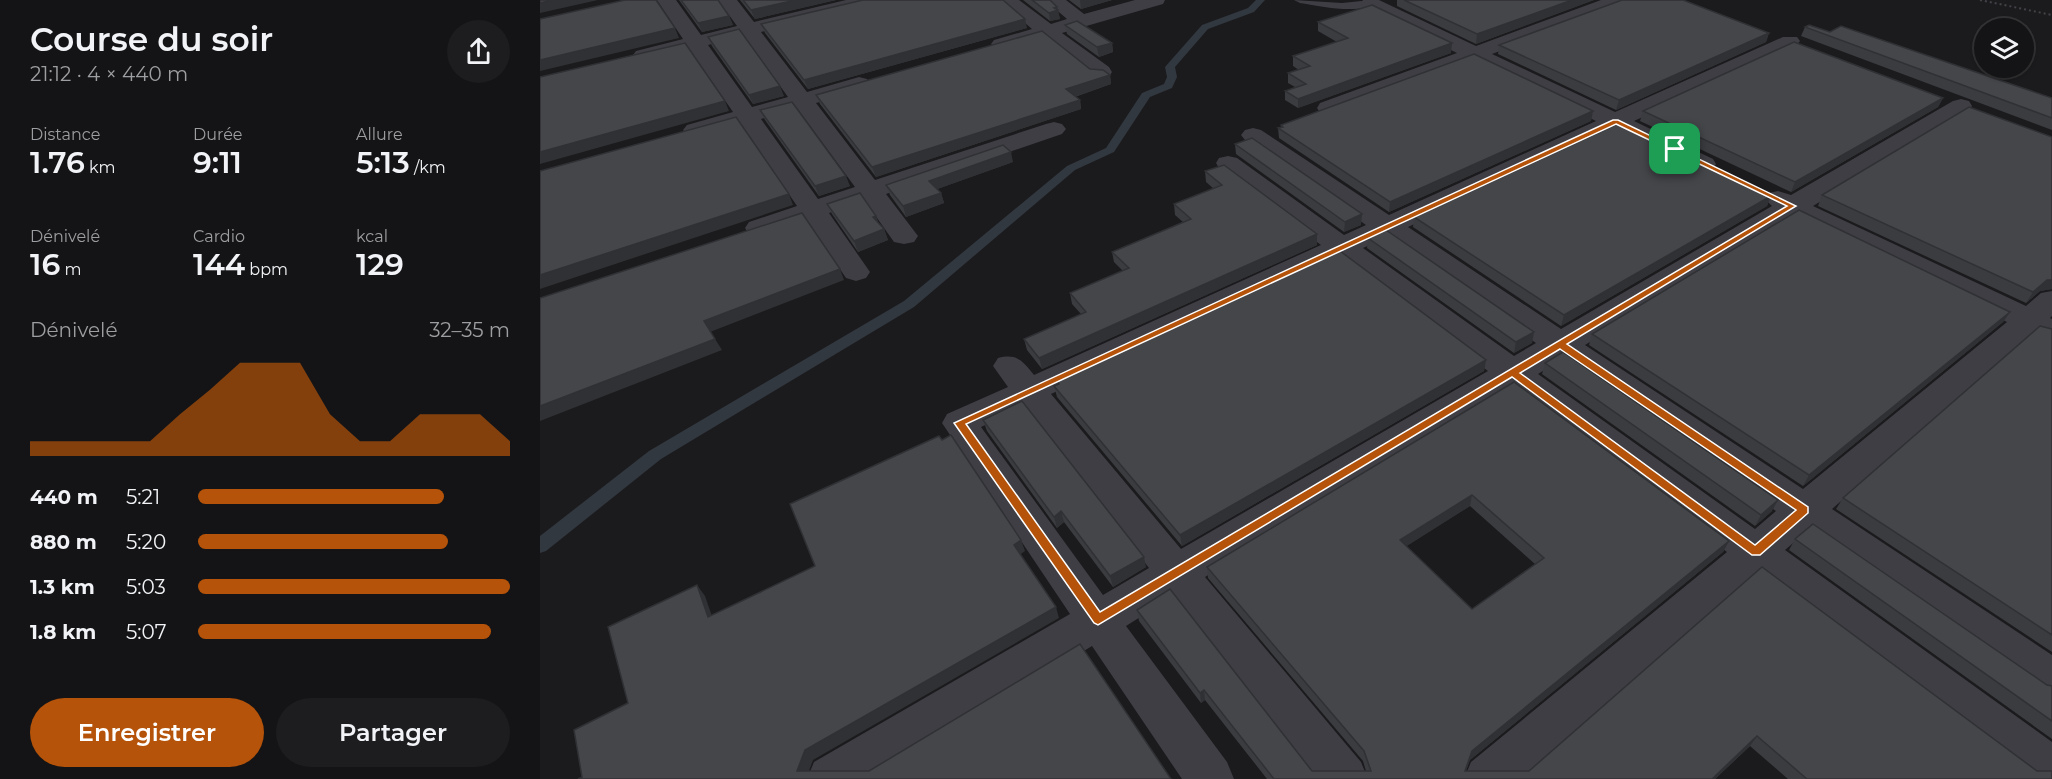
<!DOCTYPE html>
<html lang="fr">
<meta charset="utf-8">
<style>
body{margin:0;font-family:Montserrat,sans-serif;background:#1d1d1f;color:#f1f3f6;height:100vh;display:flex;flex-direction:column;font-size:22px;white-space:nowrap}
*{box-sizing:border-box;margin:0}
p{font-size:20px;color:#9d9ea1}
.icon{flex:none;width:33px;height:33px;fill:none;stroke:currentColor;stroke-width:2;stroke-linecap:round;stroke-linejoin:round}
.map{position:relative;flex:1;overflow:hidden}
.sheet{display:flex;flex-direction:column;background:#141416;width:540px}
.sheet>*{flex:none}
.buttons{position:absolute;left:1434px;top:18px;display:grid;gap:12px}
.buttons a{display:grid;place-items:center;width:60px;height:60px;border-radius:50%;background:#141416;box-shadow:0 2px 4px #0004,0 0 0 2px #333335;font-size:30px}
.pin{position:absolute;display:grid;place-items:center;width:51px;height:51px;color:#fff;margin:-26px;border-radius:12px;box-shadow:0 3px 9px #0006}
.round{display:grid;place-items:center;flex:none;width:63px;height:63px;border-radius:32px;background:#1d1d1f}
.head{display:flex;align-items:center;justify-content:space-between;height:102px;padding:0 30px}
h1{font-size:33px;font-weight:600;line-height:45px}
.metrics{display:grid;grid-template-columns:repeat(3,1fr);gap:9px;height:102px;padding:6px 30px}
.metrics div{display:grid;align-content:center}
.metrics b{font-size:30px;font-weight:600}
.metrics small{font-size:16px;font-weight:400}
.metrics p{font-size:16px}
.chart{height:168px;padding:12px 30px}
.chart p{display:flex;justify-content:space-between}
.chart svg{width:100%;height:108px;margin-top:6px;fill:#b45309;opacity:.7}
.cta{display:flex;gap:12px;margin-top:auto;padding:12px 30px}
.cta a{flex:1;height:69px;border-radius:36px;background:#b45309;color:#fff;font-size:24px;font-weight:600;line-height:69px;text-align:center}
.cta a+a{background:#1d1d1f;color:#f1f3f6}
ul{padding:0 30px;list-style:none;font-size:20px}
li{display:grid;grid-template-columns:96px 72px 1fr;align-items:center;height:45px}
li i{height:15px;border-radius:8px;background:#b45309}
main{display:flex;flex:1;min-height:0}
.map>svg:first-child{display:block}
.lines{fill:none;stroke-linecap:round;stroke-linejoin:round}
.stream{fill:#323840;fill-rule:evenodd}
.path{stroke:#424348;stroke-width:2;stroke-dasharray:2 3;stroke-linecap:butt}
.lane{fill:#3e3e44;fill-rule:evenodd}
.street{fill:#3e3e44;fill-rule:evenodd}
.wall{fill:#3b3c40;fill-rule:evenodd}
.shaded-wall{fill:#303134}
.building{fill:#45464a;stroke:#303134;stroke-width:1.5;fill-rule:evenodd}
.route{fill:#b45309;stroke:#fff;stroke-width:1.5;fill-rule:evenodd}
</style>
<main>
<section class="sheet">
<div class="head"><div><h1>Course du soir</h1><p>21:12 · 4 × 440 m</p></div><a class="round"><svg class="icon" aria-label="share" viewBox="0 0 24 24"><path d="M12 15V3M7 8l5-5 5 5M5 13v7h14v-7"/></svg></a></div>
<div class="metrics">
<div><p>Distance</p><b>1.76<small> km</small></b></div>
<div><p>Durée</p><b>9:11</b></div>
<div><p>Allure</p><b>5:13<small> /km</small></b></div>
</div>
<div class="metrics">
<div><p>Dénivelé</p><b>16<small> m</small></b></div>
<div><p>Cardio</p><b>144<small> bpm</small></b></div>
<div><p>kcal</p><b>129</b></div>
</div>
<div class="chart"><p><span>Dénivelé</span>32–35 m</p>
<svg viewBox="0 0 160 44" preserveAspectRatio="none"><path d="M0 44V38L10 38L20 38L30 38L40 38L50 27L60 17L70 6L80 6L90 6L100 27L110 38L120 38L130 27L140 27L150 27L160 38V44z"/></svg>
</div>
<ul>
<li><b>440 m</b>5:21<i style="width:79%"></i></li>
<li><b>880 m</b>5:20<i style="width:80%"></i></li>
<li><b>1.3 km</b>5:03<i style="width:100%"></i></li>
<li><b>1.8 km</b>5:07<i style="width:94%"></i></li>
</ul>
<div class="cta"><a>Enregistrer</a><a>Partager</a></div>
</section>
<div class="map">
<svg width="1512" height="779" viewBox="0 0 1512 779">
<rect width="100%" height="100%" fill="#1b1b1d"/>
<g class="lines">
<polygon class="stream" points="716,0 725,0 714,12 668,29 635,67 637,77 632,88 610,97 574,152 535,170 374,307 121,459 6,551 0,553 0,536 109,451 364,301 527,166 566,148 602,93 624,84 627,77 625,67 662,25 708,8"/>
<polyline class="path" points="1440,0 1512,15"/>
<path class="lane" d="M 754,0 L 802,3 L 831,0 L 836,3 C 820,15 779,6 760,3 Z"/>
<g class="street">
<path d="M 117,0 L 136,0 L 161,35 L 197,26 L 178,0 L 197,0 L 214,22 L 306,0 L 338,0 L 336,4 L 221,32 L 267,92 L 319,77 L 327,79 L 330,84 L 327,89 L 276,103 L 335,180 L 506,124 L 514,122 L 522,124 L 526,129 L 522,134 L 346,194 L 378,236 L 374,242 L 364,244 L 354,242 L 325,201 L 289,213 L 330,272 L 326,278 L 316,281 L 306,278 L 267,221 L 219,236 L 209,234 L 205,228 L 209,222 L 257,206 L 201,124 L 155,137 L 147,135 L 143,130 L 147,125 L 193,112 L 150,50 L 103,61 L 96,59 L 93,55 L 96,51 L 143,39 ZM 204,36 L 248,97 L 212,107 L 168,45 ZM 257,108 L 315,187 L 278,199 L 221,119 Z"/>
<polygon points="458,0 479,0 511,24 527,19 505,0 526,0 544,14 595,0 625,0 623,4 522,33 569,67 572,72 569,77 561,78 553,77 504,38 461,50 454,48 451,44 454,40 492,29"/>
<path d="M 823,0 L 839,0 L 936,46 L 1061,0 L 1088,0 L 1086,4 L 952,54 L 1075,112 L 1243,37 L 1257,37 L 1260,41 L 1257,45 L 1094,121 L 1173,159 L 1176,164 L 1173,169 L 1164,171 L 1155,169 L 1076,130 L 868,227 L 1021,329 L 1232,206 L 1225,199 L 1229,193 L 1238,191 L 1251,195 L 1413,101 L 1421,99 L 1429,101 L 1432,106 L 1429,111 L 1273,206 L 1486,306 L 1501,293 L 1512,291 L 1512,316 L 1510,318 L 1512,319 L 1512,341 L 1492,334 L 1292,509 L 1512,655 L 1512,699 L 1497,693 L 1266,532 L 1245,550 L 1512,742 L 1512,779 L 1486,779 L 1216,575 L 984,779 L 924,779 L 931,762 L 1187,552 L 972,390 L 665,577 L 821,762 L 828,779 L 774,779 L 632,597 L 586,626 L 687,762 L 694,779 L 642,779 L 552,646 L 335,779 L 267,779 L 274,762 L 530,614 L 402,423 L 407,414 L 468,387 L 453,366 L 458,358 C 477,353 483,361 494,375 L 781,245 L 679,168 L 676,163 L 679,158 L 688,156 L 697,158 L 804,235 L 826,225 L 705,140 L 701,135 L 705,130 L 713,128 L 721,130 L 849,215 L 1056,121 L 934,61 L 796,113 L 788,115 L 780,113 L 777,108 L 780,103 L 917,53 L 823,7 L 821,3 ZM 1255,217 L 1467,322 L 1263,489 L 1045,345 ZM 845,238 L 996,343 L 974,356 L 823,248 ZM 800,259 L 948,371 L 641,549 L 511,394 ZM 1020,360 L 1236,511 L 1215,529 L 998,374 ZM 484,407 L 609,568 L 563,595 L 441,427 Z"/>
</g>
</g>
<g class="wall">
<polygon points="139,0 178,0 189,16 193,25 162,32"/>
<polygon points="200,0 296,0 215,19"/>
<polygon points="483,0 510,0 517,7 520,19 510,21"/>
<polygon points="529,0 572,0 541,9"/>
<polygon points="857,0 1054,0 936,44 857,6"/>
<polygon points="778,22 911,53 758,108 745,100 745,91 755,87 748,83 748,73 759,70 753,66 753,56 797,42 778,31"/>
<polygon points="221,24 487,28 268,89 225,33"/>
<polygon points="525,25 572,43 573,52 559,57 527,34"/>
<polygon points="1265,27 1290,32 1512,98 1512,130 1261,36"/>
<polygon points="1229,33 1226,42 1076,110 958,54 959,45"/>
<polygon points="168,37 244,96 213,104 172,46"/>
<polygon points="550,69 570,75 571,84 535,97 540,100 541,109 336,177 280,104 276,95"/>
<polygon points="1403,98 1398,107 1251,192 1100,121 1103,111"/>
<polygon points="220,110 310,186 279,196 225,120"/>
<polygon points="1053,111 1051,121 849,212 739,138 738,128 741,128 741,125"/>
<polygon points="1512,137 1512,289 1500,291 1486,303 1278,206 1282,195"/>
<polygon points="695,144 821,225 804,232 696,154"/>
<polygon points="473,162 397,189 401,193 404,203 366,217 350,195 346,185"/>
<polygon points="665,171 777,245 502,369 487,350 484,339 541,314 532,304 530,293 583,271 574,262 572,252 643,222 635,215 634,204 674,189 666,182"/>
<polygon points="1231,196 1227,206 1021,326 873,227 874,217"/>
<polygon points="287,204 339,224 344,229 348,240 318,252 292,214"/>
<polygon points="828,238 994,332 992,343 974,353 827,248"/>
<polygon points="1470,312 1463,322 1263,486 1049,345 1052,334"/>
<polygon points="1512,329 1512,652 1296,509 1303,498"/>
<polygon points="946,360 944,371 642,546 517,397 514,386 518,384 517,381"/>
<polygon points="1005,363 1232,511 1215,526 1002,374"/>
<path d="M 974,382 L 1189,541 L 1183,552 L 930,760 L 926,771 L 989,771 L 1222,567 L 1497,771 L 1512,779 L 1248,779 L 1210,746 L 1175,779 L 727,779 L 665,700 L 661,703 L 599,621 L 597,610 L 772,771 L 826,771 L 823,761 L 668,578 L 667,567 ZM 930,506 L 995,564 L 932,609 L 866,546 Z"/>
<polygon points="443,420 606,567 573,587 524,522 517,528 447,431"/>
<polygon points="1255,539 1507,685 1512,686 1512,739 1249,550"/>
</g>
<g class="shaded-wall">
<polygon points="13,0 58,0 0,13 0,3"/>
<polygon points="256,0 296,0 215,19 211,10"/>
<polygon points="540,0 572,0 541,9"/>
<polygon points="1032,0 1054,0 936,44 937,34"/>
<polygon points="517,7 520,19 510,21 509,13 514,8"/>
<polygon points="189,16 193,25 162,32 158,23"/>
<polygon points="485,19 487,28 268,89 264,80"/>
<polygon points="135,28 139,38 0,71 0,60"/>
<polygon points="1229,33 1226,42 1076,110 1079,100"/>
<polygon points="572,43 573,52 559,57 557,47"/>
<polygon points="912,43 911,53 758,108 758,99"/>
<polygon points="570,75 571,84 528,99 526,89"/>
<polygon points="240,86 244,96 213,104 209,95"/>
<polygon points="1403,98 1398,107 1251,192 1255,182"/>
<polygon points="540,100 541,109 336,177 332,167"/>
<polygon points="185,101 189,111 0,164 0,152"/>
<polygon points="1053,111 1051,121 849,212 850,202"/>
<polygon points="471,152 473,162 392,191 389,181"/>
<polygon points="306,176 310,186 279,196 275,186"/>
<polygon points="401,193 404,203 366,217 363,206"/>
<polygon points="249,194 253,205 0,289 0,275"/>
<polygon points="1231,196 1227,206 1021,326 1024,315"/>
<polygon points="822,214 821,225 804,232 805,222"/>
<polygon points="336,216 340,226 333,217"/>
<polygon points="344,229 348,240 318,252 314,241"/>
<polygon points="777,234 777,245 502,369 499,358"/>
<polygon points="300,269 304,280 170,332 164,321"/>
<polygon points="1507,280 1512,280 1512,289 1500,291 1486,303 1493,292"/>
<polygon points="1470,312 1463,322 1263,486 1269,475"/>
<polygon points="994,332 992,343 974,353 976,342"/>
<polygon points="175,339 182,350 0,421 0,406"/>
<polygon points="946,360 944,371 642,546 640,535"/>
<polygon points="932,495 930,506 859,551 860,540"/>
<polygon points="1238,500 1232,511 1215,526 1221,515"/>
<polygon points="521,511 524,522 517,528 514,517"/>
<polygon points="481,540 485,551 478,556 474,545"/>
<polygon points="1189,541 1183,552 930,760 922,779 932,751"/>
<polygon points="604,557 606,567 573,587 570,576"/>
<polygon points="157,585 165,596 176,628 168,617"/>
<polygon points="516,607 519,618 273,760 266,779 257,771 265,750"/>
<polygon points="664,690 665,700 661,703 660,693"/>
<polygon points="1217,736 1210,746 1175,779 1172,779"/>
</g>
<g class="building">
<polygon points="0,0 13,0 0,3"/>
<polygon points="85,0 116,0 135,28 0,60 0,19"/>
<polygon points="141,0 178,0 189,16 158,23"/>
<polygon points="203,0 256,0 211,10"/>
<polygon points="323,0 463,0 485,19 264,80 221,24"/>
<polygon points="492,0 510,0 517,7 514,8 518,10 509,13"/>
<polygon points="864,0 1032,0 937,34"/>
<polygon points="1082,0 1143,0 1229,33 1079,100 959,45"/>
<polygon points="832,5 912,43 758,99 745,91 766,84 748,73 770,66 753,56 808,38 778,22"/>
<polygon points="537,21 572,43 557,47 525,25"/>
<polygon points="1269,25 1290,32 1301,26 1512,98 1512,118 1265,27"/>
<polygon points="199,29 240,86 209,95 168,37"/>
<polygon points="502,31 550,69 563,70 570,75 526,89 540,100 332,167 276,95"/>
<polygon points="1254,42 1403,98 1255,182 1103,111"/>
<polygon points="145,43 185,101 0,152 0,77"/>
<polygon points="934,54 1053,111 850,202 738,128 743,127 741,125"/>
<polygon points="252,102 306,176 275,186 220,110"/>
<polygon points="1429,107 1512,137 1512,280 1507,280 1493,292 1282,195"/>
<polygon points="196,117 249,194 0,275 0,171"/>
<polygon points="1079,123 1231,196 1024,315 874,217"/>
<polygon points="712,138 822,214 805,222 695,144"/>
<polygon points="463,145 471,152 389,181 401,193 363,206 346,185"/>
<polygon points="684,165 777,234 499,358 484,339 546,312 530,293 589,268 572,252 651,219 634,204 682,185 665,171"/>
<polygon points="320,193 336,216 333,217 344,229 314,241 287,204"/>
<polygon points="1259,210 1470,312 1269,475 1052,334"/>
<polygon points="262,213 300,269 164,321 175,339 0,406 0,298"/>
<polygon points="846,230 994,332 976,342 828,238"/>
<polygon points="800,251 946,360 640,535 514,386 519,384 517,381"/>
<polygon points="1500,326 1512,329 1512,635 1303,498"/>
<polygon points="1023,352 1238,500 1221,515 1005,363"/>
<path d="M 974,382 L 1189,541 L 932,751 L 925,771 L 989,771 L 1222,567 L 1497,771 L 1512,771 L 1512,779 L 1267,779 L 1217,736 L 1172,779 L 734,779 L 664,690 L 660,693 L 597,610 L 630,589 L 772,771 L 831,771 L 824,751 L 667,567 ZM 932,495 L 1004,558 L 932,609 L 860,540 Z"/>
<polygon points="482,401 604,557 570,576 521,511 514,517 443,420"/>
<polygon points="411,435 481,540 474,545 516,607 265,750 257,771 329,771 540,644 631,779 38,779 42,777 34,730 88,703 68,627 157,585 168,617 275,566 250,504 399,436 402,440"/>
<polygon points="1273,524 1507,685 1512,686 1512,721 1255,539"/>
</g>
<path class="route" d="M 1073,120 L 1078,120 L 1256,206 L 1027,344 L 1268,507 L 1268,513 L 1220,555 L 1212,555 L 972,377 L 558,625 L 554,623 L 414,423 ZM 1076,124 L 1247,206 L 560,612 L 426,424 ZM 1020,349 L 1256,510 L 1215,545 L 980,373 Z"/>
</svg>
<div class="buttons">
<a><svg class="icon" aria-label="layers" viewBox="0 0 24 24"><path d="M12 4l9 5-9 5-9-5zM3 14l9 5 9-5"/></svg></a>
</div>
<div class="pin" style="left:1135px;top:149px;background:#1e9e55"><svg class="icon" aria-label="arrive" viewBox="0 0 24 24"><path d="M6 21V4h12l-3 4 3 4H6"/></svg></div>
</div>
</main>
